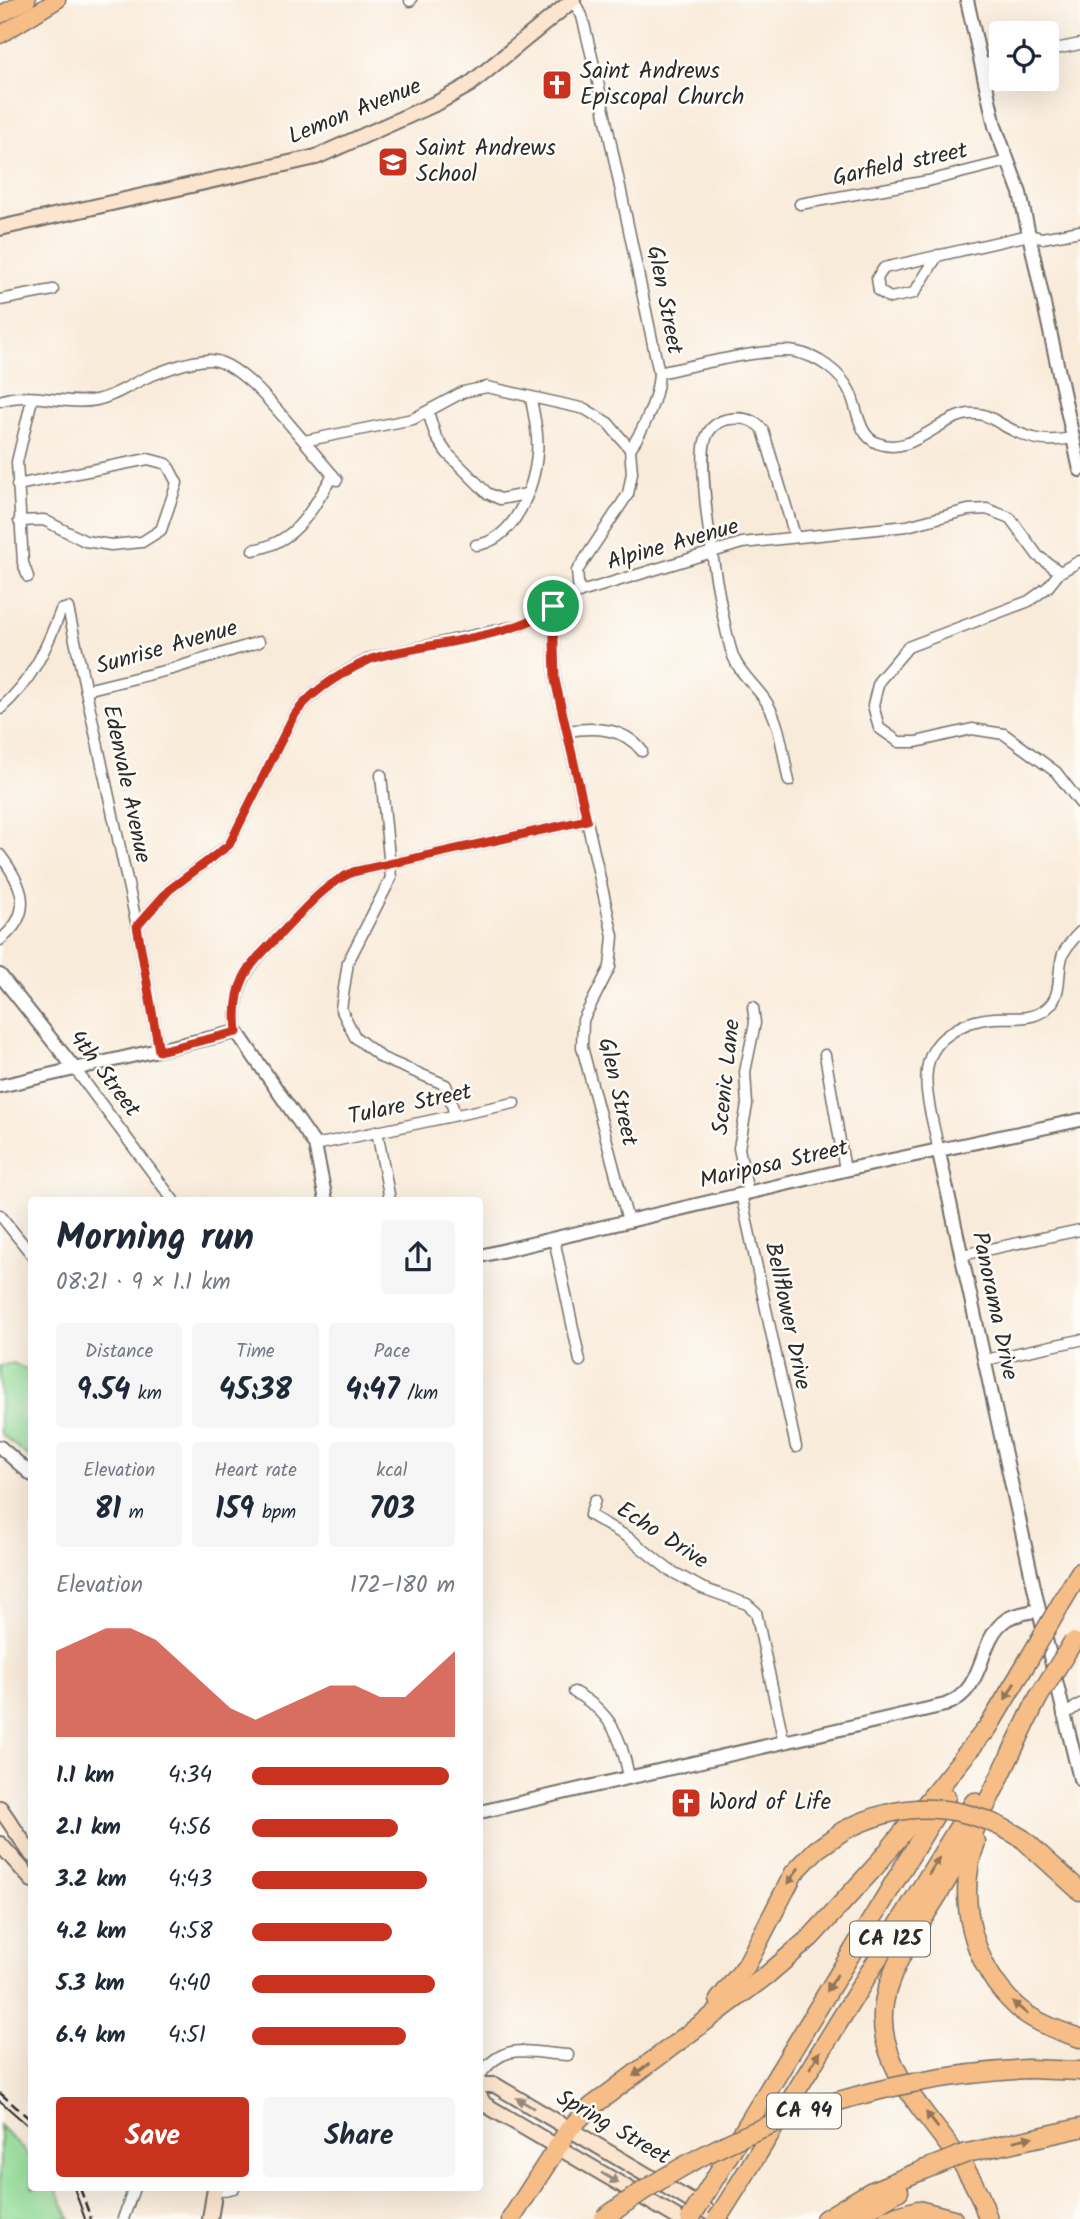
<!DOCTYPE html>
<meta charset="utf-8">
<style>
body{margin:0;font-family:Kalam,sans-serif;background:#f6f6f7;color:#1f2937;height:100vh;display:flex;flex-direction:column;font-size:26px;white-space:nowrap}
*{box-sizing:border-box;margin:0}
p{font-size:23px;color:#747a83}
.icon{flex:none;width:38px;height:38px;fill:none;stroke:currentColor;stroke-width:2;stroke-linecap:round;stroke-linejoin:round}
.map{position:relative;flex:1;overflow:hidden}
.details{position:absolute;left:28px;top:1197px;width:455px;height:994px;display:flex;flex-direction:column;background:#fff;border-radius:7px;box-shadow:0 7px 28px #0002}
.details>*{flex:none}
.fabs{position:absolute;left:989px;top:21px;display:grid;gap:14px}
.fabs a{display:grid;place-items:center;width:70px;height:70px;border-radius:7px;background:#fff;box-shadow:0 7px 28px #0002;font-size:35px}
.pin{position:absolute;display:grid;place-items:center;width:60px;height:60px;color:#fff;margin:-30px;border:4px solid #fff;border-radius:50%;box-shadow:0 2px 7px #0007}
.round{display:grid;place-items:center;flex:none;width:74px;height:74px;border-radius:7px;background:#f6f6f7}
.head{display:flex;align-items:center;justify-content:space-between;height:119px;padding:0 28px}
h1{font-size:38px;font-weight:700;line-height:52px}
.metrics{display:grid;grid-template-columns:repeat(3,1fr);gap:10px;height:119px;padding:7px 28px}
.metrics div{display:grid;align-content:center;border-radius:7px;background:#f6f6f7;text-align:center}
.metrics b{font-size:30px;font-weight:700}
.metrics small{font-size:19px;font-weight:400}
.metrics p{font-size:19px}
.chart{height:196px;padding:14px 28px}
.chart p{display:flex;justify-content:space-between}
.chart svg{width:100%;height:126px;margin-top:7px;fill:#c8321e;opacity:.7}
.action{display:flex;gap:14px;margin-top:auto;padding:14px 28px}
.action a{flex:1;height:80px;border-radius:7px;background:#c8321e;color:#fff;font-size:28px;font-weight:700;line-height:80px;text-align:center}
.action a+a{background:#f6f6f7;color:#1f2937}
ul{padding:0 28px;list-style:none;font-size:23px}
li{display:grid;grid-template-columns:112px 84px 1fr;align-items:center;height:52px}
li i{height:18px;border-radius:9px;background:#c8321e}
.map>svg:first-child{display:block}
.green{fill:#93dc97;stroke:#5f8461;stroke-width:2}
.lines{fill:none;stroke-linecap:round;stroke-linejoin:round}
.minor-casing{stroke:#736e68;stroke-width:13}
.tertiary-casing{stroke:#736e68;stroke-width:16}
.secondary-casing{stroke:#736e68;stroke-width:18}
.primary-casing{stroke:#736e68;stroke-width:19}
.motorway-casing{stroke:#736e68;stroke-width:21}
.minor{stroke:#fff;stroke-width:10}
.tertiary{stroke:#fff;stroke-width:12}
.secondary{stroke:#fbe5cf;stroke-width:14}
.primary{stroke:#f6be86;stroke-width:16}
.motorway{stroke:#f6be86;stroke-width:18}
.tram{stroke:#2b2b2b;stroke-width:2}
.rail{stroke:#2b2b2b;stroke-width:2.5;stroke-dasharray:10 5;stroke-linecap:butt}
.motorway-bridge-casing{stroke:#736e68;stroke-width:21;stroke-linecap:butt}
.motorway-bridge{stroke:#f6be86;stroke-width:18}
.oneway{fill:#907458}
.oneway2{fill:#93887d}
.route-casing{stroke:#fff;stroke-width:14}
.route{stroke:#c8321e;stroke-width:9}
.labels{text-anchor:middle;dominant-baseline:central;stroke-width:5;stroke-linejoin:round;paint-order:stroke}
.shield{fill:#fdfcf7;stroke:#6a6a68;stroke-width:2}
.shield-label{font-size:21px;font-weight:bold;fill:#2b2b2b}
.poi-label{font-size:23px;fill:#2b2b2b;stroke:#fdfcf7;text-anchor:start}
.street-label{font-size:23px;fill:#2b2b2b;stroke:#fdfcf7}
</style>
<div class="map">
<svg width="1080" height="2219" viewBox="0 0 1080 2219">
<rect width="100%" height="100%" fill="#fdfcf7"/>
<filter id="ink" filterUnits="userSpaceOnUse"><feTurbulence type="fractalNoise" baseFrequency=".0143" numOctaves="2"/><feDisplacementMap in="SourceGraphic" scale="14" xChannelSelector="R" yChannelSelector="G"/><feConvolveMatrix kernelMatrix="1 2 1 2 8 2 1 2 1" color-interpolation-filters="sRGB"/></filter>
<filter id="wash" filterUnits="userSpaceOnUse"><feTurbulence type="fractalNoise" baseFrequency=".00686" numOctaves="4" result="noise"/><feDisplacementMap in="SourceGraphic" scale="28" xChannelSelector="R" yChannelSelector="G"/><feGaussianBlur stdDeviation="1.57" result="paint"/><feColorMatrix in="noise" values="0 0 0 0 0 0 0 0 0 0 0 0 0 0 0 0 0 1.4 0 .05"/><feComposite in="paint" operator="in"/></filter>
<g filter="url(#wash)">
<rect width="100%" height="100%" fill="#f9ebda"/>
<g class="green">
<polygon points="12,1363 31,1371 31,1459 0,1433 0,1366"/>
<polygon points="0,2126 31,2158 32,2188 56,2188 70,2219 0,2219"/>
</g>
</g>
<g filter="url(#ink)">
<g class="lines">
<g class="minor-casing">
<g id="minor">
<path d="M 573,0 L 582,16 L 598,82 L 659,373 C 658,398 644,429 630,449 L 632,473 L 628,494 L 577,571 L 579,593"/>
<polyline points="410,1 411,0"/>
<polyline points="1046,51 1080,44"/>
<polyline points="981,65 1001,60"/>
<polyline points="800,204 928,181 1008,161"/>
<polyline points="938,255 914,293 890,298 879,291 877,278 884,268 1029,235 1042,238 1080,231"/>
<polyline points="0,300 53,290"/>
<path d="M 659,373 C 687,367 772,346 796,352 C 818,356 841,373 850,392 C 858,409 858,435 877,443 C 915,458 941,411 977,414 C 986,414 994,420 1001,424 C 1026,438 1044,444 1072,438"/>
<path d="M 0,401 C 29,390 65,406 96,400 C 117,396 132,383 150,376 C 168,369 189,361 208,360 C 239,358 284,419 304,441 L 413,419 L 463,392 L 487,387 L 585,409 L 608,423 L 630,449"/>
<polyline points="428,412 436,437 447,453 487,493 500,499 526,494"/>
<polyline points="304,441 337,480"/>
<polyline points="17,485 148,459 167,464 177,483 161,530 142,542 111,545 85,541 44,520 19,521"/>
<path d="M 476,545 C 514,541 535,487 537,453 C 539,435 534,416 531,399"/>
<path d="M 253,550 C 297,542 311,511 333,475"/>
<polyline points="1080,561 1060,572 1048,587 1029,601 908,647 879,681 873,705 879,728 899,742 916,742 972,729 1004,734 1056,772 1080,803"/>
<polyline points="28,577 23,563 17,462 32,399"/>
<polyline points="553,606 555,680 613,936 610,967 583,1020 582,1047 628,1221"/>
<polyline points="86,690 172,669 259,642"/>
<path d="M 0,709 C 32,681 46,649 61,610 L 68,608 L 137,926 L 159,1051"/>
<path d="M 567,731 C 594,727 624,727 642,751"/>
<polyline points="381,775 391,878 348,962 341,1009 355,1037 382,1058 446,1085 455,1115"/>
<path d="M 789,781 C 783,756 781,725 767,703 C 757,686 740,675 733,656 C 721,622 695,468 706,438 C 709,428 719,420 730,419 C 743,417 754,419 763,430 L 795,536"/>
<path d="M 0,855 C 23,885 35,913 0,940"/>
<path d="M 137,926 L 169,890 L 229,845 L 292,719 C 308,692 343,672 371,658 L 521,625 L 546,613 L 561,598 L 742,543 L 907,526 L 968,510 L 987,509 L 1010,518 L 1038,556 L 1060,572"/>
<path d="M 237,1032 C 231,976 256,960 290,924 C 310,903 326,884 353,872 L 587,820"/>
<polyline points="825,1055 845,1170"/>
<polyline points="75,1069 173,1200"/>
<polyline points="377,1131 390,1200"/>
<polyline points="315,1145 514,1103"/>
<path d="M 938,1148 C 932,1111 910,1060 949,1034 C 962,1024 978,1019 994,1018 C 1012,1017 1031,1021 1046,1009 C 1064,995 1056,972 1063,954 C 1067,946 1074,938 1080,932"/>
<polyline points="748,1193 739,1148 747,1105 745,1072 755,1023 753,1007"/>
<polyline points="741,1194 796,1447"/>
<polyline points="0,1215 32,1255"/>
<polyline points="554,1239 580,1361"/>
<polyline points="962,1255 1080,1230"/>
<polyline points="985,1360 1080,1340"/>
<polyline points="595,1500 590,1515 629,1538 669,1570 702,1588 747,1604 756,1612 784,1743"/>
<path d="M 574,1692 C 611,1712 622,1738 629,1778"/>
<polyline points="1063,1716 1080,1704"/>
<path d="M 480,2075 C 506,2039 530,2054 568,2055"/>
<polyline points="214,2192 234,2188"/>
<polyline points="123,2219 134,2188"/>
</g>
</g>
<g class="tertiary-casing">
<g id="tertiary">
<polyline points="967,0 995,126 1020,193 1080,470"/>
<polyline points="0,975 75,1069"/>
<polyline points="0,1086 237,1032 315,1145 326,1200"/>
<polyline points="938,1148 1041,1619 1080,1779"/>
<polyline points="480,1256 845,1170 1080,1120"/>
<polyline points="0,1447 32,1475"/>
<path d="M 480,1812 L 945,1705 C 988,1689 976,1640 1007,1619 C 1016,1614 1029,1612 1039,1610"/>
</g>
</g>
<g class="secondary-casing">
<g id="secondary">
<polyline points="0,228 316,157 439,102 469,85 573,0"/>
<polyline points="0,1808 32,1855"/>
<polyline points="0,1844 32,1880"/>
<polyline points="480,2085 495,2085 721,2219"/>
<polyline points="480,2097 484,2104 680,2219"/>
<polyline points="210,2219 215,2188"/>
</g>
</g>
<g class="primary-casing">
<g id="primary">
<polyline points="0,15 27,0"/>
<polyline points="0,35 57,0"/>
</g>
</g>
<g class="motorway-casing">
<g id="motorway">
<polyline points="1063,1600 1080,1572"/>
<polyline points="986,1731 1029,1659"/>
<polyline points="1023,1839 1080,1891"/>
<path d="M 976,1842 C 955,1898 973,1967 1017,2007 C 1034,2022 1058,2031 1080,2038"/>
<polyline points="719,2000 746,1966 794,1873 816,1850 843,1831"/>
<polyline points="1029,2069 1080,2071"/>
<polyline points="967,2153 1080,2128"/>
<polyline points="741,2181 974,1802"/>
<polyline points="701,2201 946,1797"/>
<polyline points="511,2219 569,2129 591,2107 767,1975 811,1937 875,1867 991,1723"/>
<polyline points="825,2219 870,2192 923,2170"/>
<polyline points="851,2219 899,2191"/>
<polyline points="887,2219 918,2210 953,2219"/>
<path d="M 988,2219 C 969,2150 909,2112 889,2052 C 881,2030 881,2006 889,1984 C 902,1946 928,1913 948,1878 C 981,1820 1008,1758 1038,1698"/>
</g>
</g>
<use href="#minor" class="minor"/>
<use href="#tertiary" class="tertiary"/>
<use href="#secondary" class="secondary"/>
<use href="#primary" class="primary"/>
<use href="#motorway" class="motorway"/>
<g class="tram">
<polyline points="0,2101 32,2129"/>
<polyline points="74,2188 85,2219"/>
</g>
<g class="rail">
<polyline points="0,2093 32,2121"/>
<polyline points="80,2188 91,2219"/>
</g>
<g class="motorway-bridge-casing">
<g id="motorway-bridge">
<polyline points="1029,1659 1063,1600"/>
<polyline points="1038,1698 1073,1642"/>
<path d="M 843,1831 C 905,1798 964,1802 1023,1839"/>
<polyline points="923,2170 967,2153"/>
<path d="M 603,2219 C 728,2125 874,2077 1029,2069"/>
<polyline points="690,2219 701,2201"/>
<polyline points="717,2219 741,2181"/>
</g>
</g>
<use href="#motorway-bridge" class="motorway-bridge"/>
</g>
<defs><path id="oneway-solid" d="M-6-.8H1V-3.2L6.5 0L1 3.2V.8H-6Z" transform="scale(1.75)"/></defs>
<g class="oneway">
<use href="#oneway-solid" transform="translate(1010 1691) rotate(120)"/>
<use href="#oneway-solid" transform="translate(934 1866) rotate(-58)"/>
<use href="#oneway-solid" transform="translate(793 1876) rotate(125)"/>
<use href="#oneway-solid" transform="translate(832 1983) rotate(121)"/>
<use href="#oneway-solid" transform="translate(1020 2008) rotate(-140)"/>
<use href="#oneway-solid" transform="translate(815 2060) rotate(-58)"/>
<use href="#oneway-solid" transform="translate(641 2070) rotate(144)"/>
<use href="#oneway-solid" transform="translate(932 2120) rotate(-127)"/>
<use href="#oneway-solid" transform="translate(1023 2139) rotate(-13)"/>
</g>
<g class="oneway2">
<use href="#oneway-solid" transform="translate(525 2103) rotate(-149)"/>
<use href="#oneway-solid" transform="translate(610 2178) rotate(31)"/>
</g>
</g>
<g class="lines" filter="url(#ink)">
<g class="route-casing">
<path id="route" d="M 553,606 L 555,680 L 587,820 L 353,872 C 326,884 310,903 290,924 C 255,962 231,973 237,1032 L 159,1051 L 137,926 L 169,890 L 229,845 L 292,719 C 308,692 343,672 371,659 C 417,644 522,638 553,606 Z"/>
</g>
<use href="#route" class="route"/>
</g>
<defs>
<g id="church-square" transform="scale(1.575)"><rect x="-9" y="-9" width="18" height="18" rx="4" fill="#c8321e" stroke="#fdfcf7"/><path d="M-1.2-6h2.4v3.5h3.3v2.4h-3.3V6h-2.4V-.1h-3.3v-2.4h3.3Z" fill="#fff"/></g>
<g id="school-square" transform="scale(1.575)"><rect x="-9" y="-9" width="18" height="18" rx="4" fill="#c8321e" stroke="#fdfcf7"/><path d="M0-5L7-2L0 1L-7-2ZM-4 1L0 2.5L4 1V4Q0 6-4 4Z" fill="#fff"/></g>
</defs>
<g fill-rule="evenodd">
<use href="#church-square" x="557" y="85"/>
<use href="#school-square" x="393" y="162"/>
<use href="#church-square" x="686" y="1803"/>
</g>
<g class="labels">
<g class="shield">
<rect x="850" y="1921.5" width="80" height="35" rx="5"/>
<rect x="767" y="2093.5" width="74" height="35" rx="5"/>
</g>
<g class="shield-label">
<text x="890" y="1939">CA 125</text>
<text x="804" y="2111">CA 94</text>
</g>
<g class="poi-label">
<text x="580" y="72">Saint Andrews<tspan x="580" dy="26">Episcopal Church</tspan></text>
<text x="416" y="149">Saint Andrews<tspan x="416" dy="26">School</tspan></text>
<text x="709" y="1803">Word of Life</text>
</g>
<g class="street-label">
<text transform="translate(355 112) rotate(-22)">Lemon Avenue</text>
<text transform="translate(900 165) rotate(-12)">Garfield street</text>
<text transform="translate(664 300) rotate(79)">Glen Street</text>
<text transform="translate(673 545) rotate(-16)">Alpine Avenue</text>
<text transform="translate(167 648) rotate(-16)">Sunrise Avenue</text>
<text transform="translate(126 784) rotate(78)">Edenvale Avenue</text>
<text transform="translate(104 1074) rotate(53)">4th Street</text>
<text transform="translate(727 1077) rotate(-84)">Scenic Lane</text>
<text transform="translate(617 1092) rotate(77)">Glen Street</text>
<text transform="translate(410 1105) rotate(-12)">Tulare Street</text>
<text transform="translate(774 1165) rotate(-13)">Mariposa Street</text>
<text transform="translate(994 1306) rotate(78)">Panorama Drive</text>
<text transform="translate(787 1316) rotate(78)">Bellflower Drive</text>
<text transform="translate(662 1536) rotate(33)">Echo Drive</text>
<text transform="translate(613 2128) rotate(30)">Spring Street</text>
</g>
</g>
</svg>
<div class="fabs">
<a><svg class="icon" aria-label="locate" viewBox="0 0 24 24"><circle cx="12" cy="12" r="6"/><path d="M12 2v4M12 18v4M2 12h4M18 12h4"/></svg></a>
</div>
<div class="pin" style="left:553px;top:606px;background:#1e9e55"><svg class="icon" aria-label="arrive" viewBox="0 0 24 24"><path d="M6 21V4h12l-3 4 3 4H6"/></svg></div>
<section class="details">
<div class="head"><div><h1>Morning run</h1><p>08:21 · 9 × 1.1 km</p></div><a class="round"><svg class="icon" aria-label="share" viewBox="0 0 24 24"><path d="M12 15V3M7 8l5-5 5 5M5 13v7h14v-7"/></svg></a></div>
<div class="metrics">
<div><p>Distance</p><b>9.54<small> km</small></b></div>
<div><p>Time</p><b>45:38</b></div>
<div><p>Pace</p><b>4:47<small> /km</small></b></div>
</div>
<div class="metrics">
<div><p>Elevation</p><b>81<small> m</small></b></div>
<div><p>Heart rate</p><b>159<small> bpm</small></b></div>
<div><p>kcal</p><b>703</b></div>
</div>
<div class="chart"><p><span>Elevation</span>172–180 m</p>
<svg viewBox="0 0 160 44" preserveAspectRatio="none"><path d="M0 44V14L10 10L20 6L30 6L40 10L50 18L60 26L70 34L80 38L90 34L100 30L110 26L120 26L130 30L140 30L150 22L160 14V44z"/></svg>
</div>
<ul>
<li><b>1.1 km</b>4:34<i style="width:97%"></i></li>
<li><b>2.1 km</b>4:56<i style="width:72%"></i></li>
<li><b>3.2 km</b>4:43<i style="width:86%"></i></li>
<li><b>4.2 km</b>4:58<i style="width:69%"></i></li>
<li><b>5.3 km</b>4:40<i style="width:90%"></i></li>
<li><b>6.4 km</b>4:51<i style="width:76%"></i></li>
</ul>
<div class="action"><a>Save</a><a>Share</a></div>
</section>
</div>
